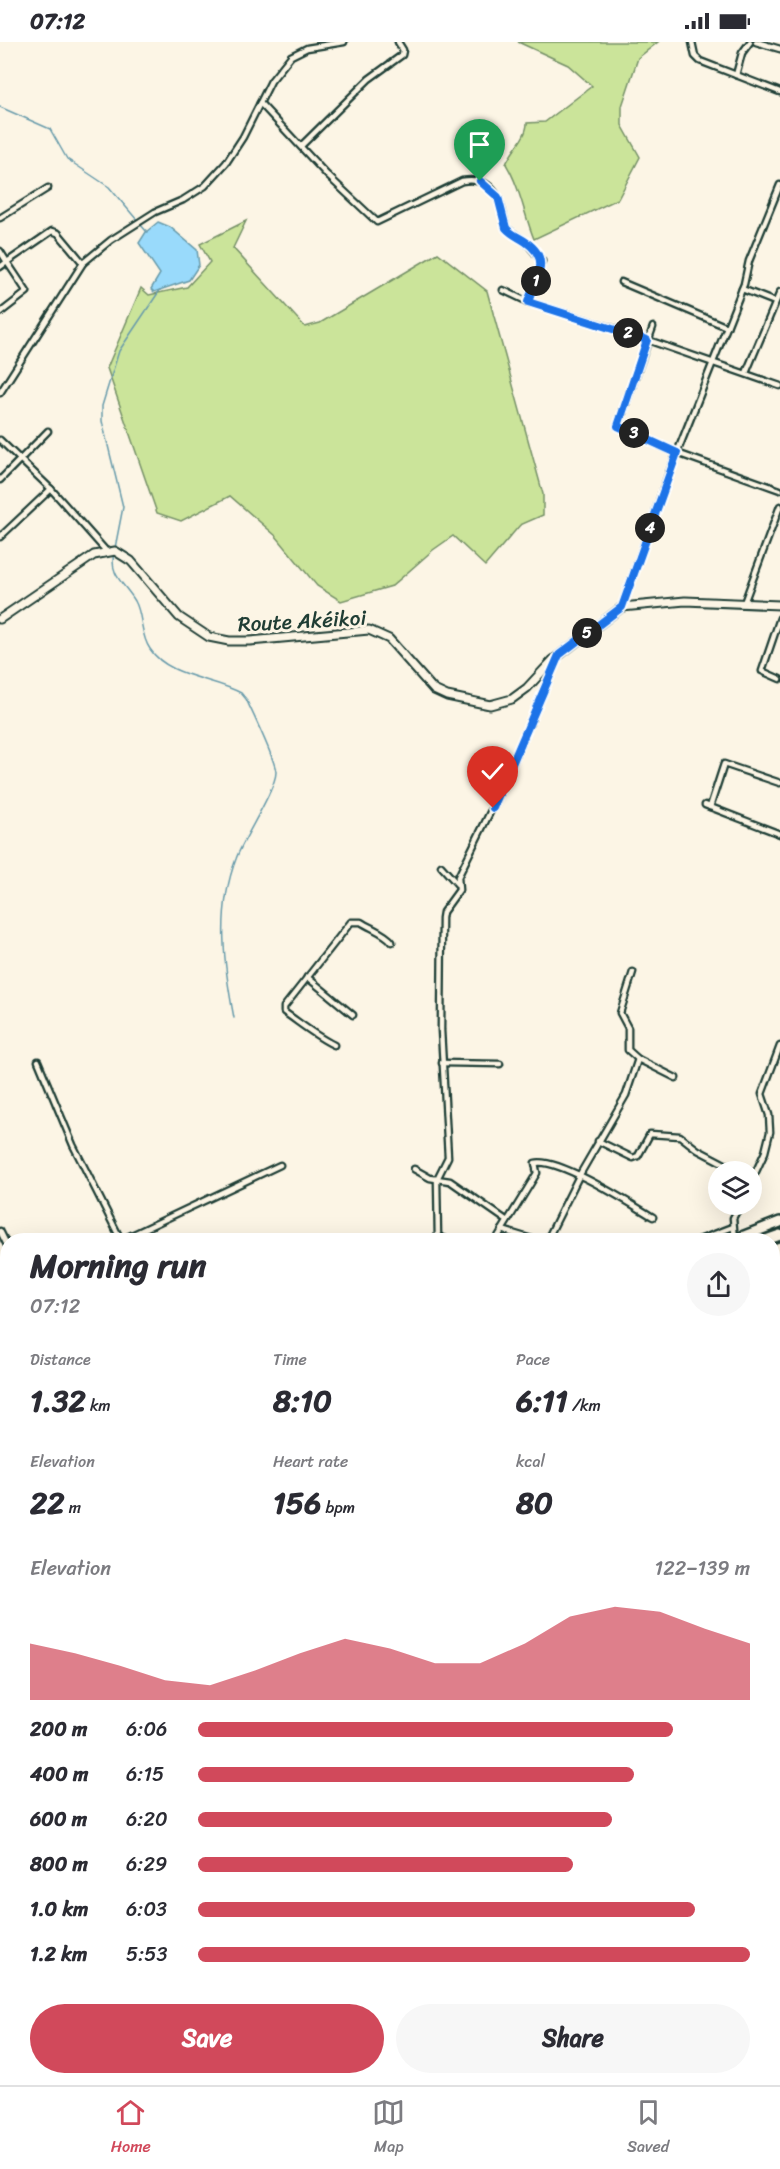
<!DOCTYPE html>
<meta charset="utf-8">
<style>
body{margin:0;font-family:Sriracha,sans-serif;background:#f7f7f7;color:#2b2b33;height:100vh;display:flex;flex-direction:column;font-size:22px;white-space:nowrap}
*{box-sizing:border-box;margin:0}
p{font-size:20px;color:#7c7c81}
.icon{flex:none;width:33px;height:33px;fill:none;stroke:currentColor;stroke-width:2;stroke-linecap:round;stroke-linejoin:round}
.map{position:relative;flex:1;overflow:hidden}
.details{position:absolute;left:0px;top:1191px;width:780px;height:852px;display:flex;flex-direction:column;background:#fff;border-radius:24px 24px 0 0;box-shadow:0 6px 24px #0002}
.details>*{flex:none}
.fabs{position:absolute;left:708px;top:1119px;display:grid;gap:12px}
.fabs a{display:grid;place-items:center;width:54px;height:54px;border-radius:50%;background:#fff;box-shadow:0 6px 24px #0002;font-size:30px}
.pin{position:absolute;display:grid;place-items:center;width:51px;height:51px;color:#fff;margin:-62px -26px;border-radius:50% 50% 50% 0;rotate:-45deg;box-shadow:0 0 6px #0007}
.pin .icon{rotate:45deg}
.km{position:absolute;width:30px;height:30px;margin:-15px;border-radius:50%;background:#222;color:#fff;font-size:16px;line-height:30px;text-align:center}
.round{display:grid;place-items:center;flex:none;width:63px;height:63px;border-radius:32px;background:#f7f7f7}
.headline{display:flex;align-items:center;justify-content:space-between;height:102px;padding:0 30px}
h1{font-size:33px;font-weight:700;line-height:45px}
.figures{display:grid;grid-template-columns:repeat(3,1fr);gap:9px;height:102px;padding:6px 30px}
.figures div{display:grid;align-content:center}
.figures b{font-size:30px;font-weight:700}
.figures small{font-size:16px;font-weight:400}
.figures p{font-size:16px}
.chart{height:168px;padding:12px 30px}
.chart p{display:flex;justify-content:space-between}
.chart svg{width:100%;height:108px;margin-top:6px;fill:#d1495b;opacity:.7}
.action{display:flex;gap:12px;margin-top:auto;padding:12px 30px}
.action a{flex:1;height:69px;border-radius:36px;background:#d1495b;color:#fff;font-size:24px;font-weight:700;line-height:69px;text-align:center}
.action a+a{background:#f7f7f7;color:#2b2b33}
ul{padding:0 30px;list-style:none;font-size:20px}
li{display:grid;grid-template-columns:96px 72px 1fr;align-items:center;height:45px}
li i{height:15px;border-radius:8px;background:#d1495b}
.status{display:flex;justify-content:space-between;align-items:center;height:42px;padding:0 30px;background:#fff;direction:ltr}
.status svg{height:16px;fill:currentColor}
.tab-bar{display:flex;justify-content:space-around;align-items:center;height:84px;border-top:2px solid #e1e1e2;background:#fff;font-size:16px;color:#7c7c81}
.tab-bar a{display:grid;justify-items:center;gap:3px}
.tab-bar .selected{color:#d1495b}
.map>svg:first-child{display:block}
.green{fill:#cbe49a;stroke:#759067;stroke-width:1.5}
.water{fill:#99dafb;stroke:#689bab;stroke-width:1.5}
.lines{fill:none;stroke-linecap:round;stroke-linejoin:round}
.stream{stroke:#689bab;stroke-width:1.5}
.street-casing{stroke:#1f3d34;stroke-width:9}
.secondary-casing{stroke:#1f3d34;stroke-width:11}
.highway-casing{stroke:#1f3d34;stroke-width:14}
.street{stroke:#fcf5e5;stroke-width:4.5}
.secondary{stroke:#fcf5e5;stroke-width:7}
.highway{stroke:#fcf5e5;stroke-width:9}
.route-casing{stroke:#fff;stroke-width:12}
.route{stroke:#1a73e8;stroke-width:8}
.labels{text-anchor:middle;dominant-baseline:central;stroke-width:6;stroke-linejoin:round;paint-order:stroke}
.street-label{font-size:21px;fill:#1f3d34;stroke:#fcf5e5}
</style>
<div class="status"><b>07:12</b><svg viewBox="0 0 49 12"><path d="M0 12V9h3v3zM5 12V6h3v6zM10 12V3h3v9zM15 12V0h3v12zM26 1h20v11H26zM47 4h2v5h-2z"/></svg></div>
<div class="map">
<svg width="780" height="2043" viewBox="0 0 780 2043">
<rect width="100%" height="100%" fill="#fcf5e5"/>
<filter id="ink" filterUnits="userSpaceOnUse"><feTurbulence type="fractalNoise" baseFrequency=".0167" numOctaves="2"/><feDisplacementMap in="SourceGraphic" scale="12" xChannelSelector="R" yChannelSelector="G"/><feConvolveMatrix kernelMatrix="1 2 1 2 8 2 1 2 1" color-interpolation-filters="sRGB"/></filter>
<g filter="url(#ink)">
<g class="green">
<path d="M 518,0 L 658,0 L 638,16 L 622,64 L 622,83 L 640,115 L 618,157 L 534,197 C 524,172 520,145 506,122 C 512,108 527,95 527,81 L 545,80 L 592,44 L 568,23 Z"/>
<polygon points="246,179 233,206 305,285 320,281 438,211 487,249 543,452 543,473 520,483 485,524 453,494 433,508 392,544 341,559 317,544 276,494 230,454 181,479 157,471 107,326 141,246 149,253 187,245 210,220 200,202"/>
</g>
<polygon class="water" points="158,180 170,185 197,208 199,223 189,238 154,250 151,247 160,232 139,201 146,190"/>
<g class="lines">
<g class="stream">
<polyline points="0,65 50,87 67,117 109,145 137,178"/>
<polyline points="140,182 147,190"/>
<polyline points="115,506 123,465 102,379 102,364 119,309 160,248"/>
<path d="M 114,511 C 109,533 124,541 135,559 C 143,573 140,593 150,607 C 168,635 214,636 241,651 L 246,657 C 253,672 275,717 276,730 C 276,747 243,797 236,817 C 216,869 224,924 234,976"/>
<polyline points="772,1384 780,1386"/>
<polyline points="772,1590 780,1591"/>
<polyline points="772,1962 780,1963"/>
</g>
<g class="street-casing">
<g id="street">
<polyline points="692,0 695,14 700,19 780,50"/>
<polyline points="756,0 780,7"/>
<polyline points="736,33 742,11 750,0"/>
<path d="M 260,61 L 327,133 L 377,180 L 462,139 C 496,133 501,160 506,186 L 527,201 L 542,219 L 528,260"/>
<polyline points="301,104 369,37 402,13 403,8 398,0"/>
<polyline points="0,176 48,146"/>
<polyline points="0,209 7,220 0,225"/>
<polyline points="621,240 727,285"/>
<polyline points="742,247 775,260"/>
<polyline points="503,248 528,260 619,288 780,344"/>
<polyline points="0,271 27,250 7,220 52,189 58,191 83,221"/>
<polyline points="653,285 618,384 677,411 780,448"/>
<polyline points="746,331 780,250"/>
<polyline points="0,351 83,221 111,198 155,170 183,158 205,144 226,121 243,95 271,39 291,14 307,6 344,0"/>
<polyline points="0,398 51,447 106,509"/>
<polyline points="0,438 48,389"/>
<polyline points="0,495 51,447"/>
<polyline points="744,561 780,464"/>
<polyline points="622,565 669,431 744,242 749,219 780,143"/>
<polyline points="780,576 762,629 780,637"/>
<polyline points="705,763 780,792"/>
<polyline points="710,765 724,722 780,741"/>
<polyline points="441,824 458,843"/>
<polyline points="633,930 620,971 628,986 628,1008 638,1017 676,1036"/>
<polyline points="307,935 353,973"/>
<path d="M 334,1003 C 317,995 300,981 284,970 L 284,965 L 351,880 L 361,880 C 370,886 387,892 392,900"/>
<polyline points="38,1019 73,1103 121,1198"/>
<polyline points="442,1021 500,1022"/>
<polyline points="598,1099 633,1116 638,1114 650,1092 680,1094 698,1108 740,1130"/>
<polyline points="414,1127 430,1136 450,1139 506,1178"/>
<polyline points="752,1138 765,1110 770,1090 769,1073 762,1052 780,1004"/>
<polyline points="502,1188 535,1198"/>
<polyline points="0,1189 8,1205"/>
<polyline points="438,1194 448,1198"/>
<polyline points="121,1198 280,1123"/>
<polyline points="438,1198 437,1137 448,1115 441,988 442,876 443,870 459,848 458,835 502,746 558,615"/>
<path d="M 496,1198 L 537,1131 L 535,1121 C 558,1115 631,1162 653,1175"/>
<polyline points="547,1198 579,1134 626,1053 638,1017"/>
<polyline points="699,1198 733,1185"/>
<polyline points="735,1198 733,1176 741,1162"/>
<polyline points="772,1275 780,1261"/>
<polyline points="0,1326 8,1344"/>
<polyline points="0,1364 8,1360"/>
<polyline points="772,1510 780,1511"/>
<polyline points="0,1683 8,1697"/>
<polyline points="0,1742 8,1739"/>
<polyline points="772,1780 780,1779"/>
<polyline points="0,1844 8,1844"/>
<polyline points="772,1845 780,1845"/>
<polyline points="0,1900 8,1916"/>
<polyline points="0,1951 8,1947"/>
<polyline points="0,2003 8,2025"/>
<polyline points="12,2036 15,2043"/>
<polyline points="114,2036 117,2043"/>
<polyline points="165,2036 166,2043"/>
<polyline points="337,2036 337,2043"/>
<polyline points="458,2036 522,2041"/>
<polyline points="531,2036 559,2040 562,2043"/>
<polyline points="624,2036 624,2043"/>
<polyline points="38,2043 55,2036"/>
<polyline points="386,2043 386,2036"/>
<polyline points="665,2043 665,2036"/>
</g>
</g>
<g class="secondary-casing">
<g id="secondary">
<polyline points="0,577 94,513 115,509 131,519 179,575 209,595 229,599 250,599 369,588 389,597 434,648 447,654 490,663 512,657 527,646 553,618 622,565 685,559 780,563"/>
<polyline points="436,2036 436,2043"/>
</g>
</g>
<g class="highway-casing">
<g id="highway">
<polyline points="734,1198 780,1180"/>
<polyline points="766,1198 780,1193"/>
<polyline points="0,1510 8,1500"/>
<polyline points="0,1535 8,1524"/>
</g>
</g>
<use href="#street" class="street"/>
<use href="#secondary" class="secondary"/>
<use href="#highway" class="highway"/>
</g>
</g>
<g class="lines" filter="url(#ink)">
<g class="route-casing">
<path id="route" d="M 480,139 L 498,155 L 506,186 C 512,193 519,195 526,200 C 552,218 536,236 528,260 L 647,298 L 618,384 L 677,411 L 622,565 L 559,613 L 493,766"/>
</g>
<use href="#route" class="route"/>
</g>
<g class="labels">
<g class="street-label">
<text transform="translate(302 579) rotate(-3)">Route Akéikoi</text>
</g>
</g>
</svg>
<div class="fabs">
<a><svg class="icon" aria-label="layers" viewBox="0 0 24 24"><path d="M12 4l9 5-9 5-9-5zM3 14l9 5 9-5"/></svg></a>
</div>
<div class="pin" style="left:480px;top:139px;background:#1e9e55"><svg class="icon" aria-label="arrive" viewBox="0 0 24 24"><path d="M6 21V4h12l-3 4 3 4H6"/></svg></div>
<div class="pin" style="left:493px;top:766px;background:#d93025"><svg class="icon" aria-label="check" viewBox="0 0 24 24"><path d="M5 12l5 5 9-10"/></svg></div>
<b class="km" style="left:536px;top:239px">1</b>
<b class="km" style="left:628px;top:291px">2</b>
<b class="km" style="left:634px;top:391px">3</b>
<b class="km" style="left:650px;top:486px">4</b>
<b class="km" style="left:587px;top:591px">5</b>
<section class="details">
<div class="headline"><div><h1>Morning run</h1><p>07:12</p></div><a class="round"><svg class="icon" aria-label="share" viewBox="0 0 24 24"><path d="M12 15V3M7 8l5-5 5 5M5 13v7h14v-7"/></svg></a></div>
<div class="figures">
<div><p>Distance</p><b>1.32<small> km</small></b></div>
<div><p>Time</p><b>8:10</b></div>
<div><p>Pace</p><b>6:11<small> /km</small></b></div>
</div>
<div class="figures">
<div><p>Elevation</p><b>22<small> m</small></b></div>
<div><p>Heart rate</p><b>156<small> bpm</small></b></div>
<div><p>kcal</p><b>80</b></div>
</div>
<div class="chart"><p><span>Elevation</span>122–139 m</p>
<svg viewBox="0 0 160 44" preserveAspectRatio="none"><path d="M0 44V21L10 25L20 30L30 36L40 38L50 32L60 25L70 19L80 23L90 29L100 29L110 21L120 10L130 6L140 8L150 15L160 21V44z"/></svg>
</div>
<ul>
<li><b>200 m</b>6:06<i style="width:86%"></i></li>
<li><b>400 m</b>6:15<i style="width:79%"></i></li>
<li><b>600 m</b>6:20<i style="width:75%"></i></li>
<li><b>800 m</b>6:29<i style="width:68%"></i></li>
<li><b>1.0 km</b>6:03<i style="width:90%"></i></li>
<li><b>1.2 km</b>5:53<i style="width:100%"></i></li>
</ul>
<div class="action"><a>Save</a><a>Share</a></div>
</section>
</div>
<nav class="tab-bar">
<a class="selected"><svg class="icon" aria-label="home" viewBox="0 0 24 24"><path d="M3 11l9-7 9 7M6 9v11h12V9"/></svg>Home</a>
<a><svg class="icon" aria-label="map" viewBox="0 0 24 24"><path d="M3 6l6-2 6 2 6-2v14l-6 2-6-2-6 2zM9 4v14M15 6v14"/></svg>Map</a>
<a><svg class="icon" aria-label="saved" viewBox="0 0 24 24"><path d="M7 4h10v16l-5-4-5 4z"/></svg>Saved</a>
</nav>
